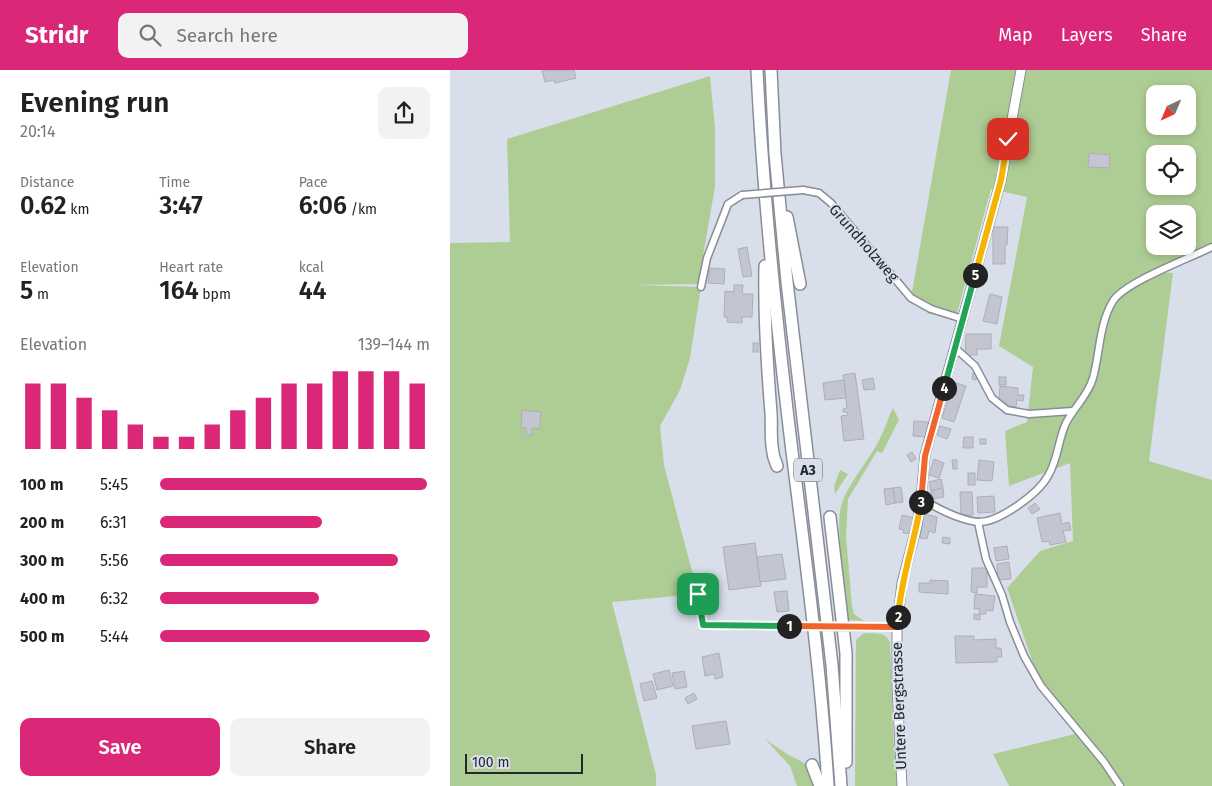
<!DOCTYPE html>
<meta charset="utf-8">
<style>
body{margin:0;font-family:"Fira Sans",sans-serif;background:#f2f2f2;color:#222;height:100vh;display:flex;flex-direction:column;font-size:19px;white-space:nowrap}
*{box-sizing:border-box;margin:0}
p{font-size:16px;color:#767676}
.icon{flex:none;width:28px;height:28px;fill:none;stroke:currentColor;stroke-width:2;stroke-linecap:round;stroke-linejoin:round}
.map{position:relative;flex:1;overflow:hidden}
.panel{display:flex;flex-direction:column;background:#fff;width:450px}
.panel>*{flex:none}
.needle{width:32px;rotate:224deg}
.buttons{position:absolute;left:696px;top:15px;display:grid;gap:10px}
.buttons a{display:grid;place-items:center;width:50px;height:50px;border-radius:10px;background:#fff;box-shadow:0 2px 8px #0003;font-size:25px}
.scale{position:absolute;left:15px;bottom:12px;width:118px;box-sizing:border-box;padding-left:5px;border:2px solid #25282b;border-top:0;font-size:14px;line-height:18px;white-space:nowrap;color:#25282b;-webkit-text-stroke:4px #d9dfea;paint-order:stroke}
.pin{position:absolute;display:grid;place-items:center;width:42px;height:42px;color:#fff;margin:-21px;border-radius:10px;box-shadow:0 2px 8px #0006}
.km{position:absolute;width:25px;height:25px;margin:-12px;border-radius:50%;background:#222;color:#fff;font-size:14px;line-height:25px;text-align:center}
.round{display:grid;place-items:center;flex:none;width:52px;height:52px;border-radius:10px;background:#f2f2f2}
.head{display:flex;align-items:center;justify-content:space-between;height:85px;padding:0 20px}
h1{font-size:28px;font-weight:600;line-height:38px}
.stats{display:grid;grid-template-columns:repeat(3,1fr);gap:8px;height:85px;padding:5px 20px}
.stats div{display:grid;align-content:center}
.stats b{font-size:25px;font-weight:600}
.stats small{font-size:14px;font-weight:400}
.stats p{font-size:14px}
.chart{height:140px;padding:10px 20px}
.chart p{display:flex;justify-content:space-between}
.chart svg{width:100%;height:90px;margin-top:5px;stroke:#db2777;stroke-width:6}
.cta{display:flex;gap:10px;margin-top:auto;padding:10px 20px}
.cta a{flex:1;height:58px;border-radius:10px;background:#db2777;color:#fff;font-size:20px;font-weight:600;line-height:58px;text-align:center}
.cta a+a{background:#f2f2f2;color:#222}
ul{padding:0 20px;list-style:none;font-size:16px}
li{display:grid;grid-template-columns:80px 60px 1fr;align-items:center;height:38px}
li i{height:12px;border-radius:6px;background:#db2777}
header{display:flex;align-items:center;gap:30px;box-sizing:border-box;height:70px;padding:0 25px;background:#db2777;color:#fff}
header strong{font-size:24px}
nav{display:flex;gap:28px;margin-inline-start:auto;font-size:18px}
.search{width:350px;height:45px;background:#f2f2f2;display:flex;align-items:center;gap:12px;box-sizing:border-box;padding:0 18px;border-radius:10px;color:#767676;font-size:19px}
main{display:flex;flex:1;min-height:0}
.map>svg:first-child{display:block}
.green{fill:#aecd94;fill-rule:evenodd}
.building{fill:#c3c5d0;stroke:#adaeb9}
.lines{fill:none;stroke-linecap:round;stroke-linejoin:round}
.street-casing{stroke:#888e97;stroke-width:9}
.secondary-casing{stroke:#888e97;stroke-width:11}
.highway-casing{stroke:#888e97;stroke-width:14}
.street{stroke:#fff;stroke-width:6}
.secondary{stroke:#fff;stroke-width:9}
.highway{stroke:#fff;stroke-width:11}
.street-bridge-casing{stroke:#888e97;stroke-width:9;stroke-linecap:butt}
.street-bridge{stroke:#fff;stroke-width:6}
.split-1-casing{stroke:#fff;stroke-width:10}
.split-2-casing{stroke:#fff;stroke-width:10}
.split-3-casing{stroke:#fff;stroke-width:10}
.split-4-casing{stroke:#fff;stroke-width:10}
.split-5-casing{stroke:#fff;stroke-width:10}
.split-6-casing{stroke:#fff;stroke-width:10}
.split-1{stroke:#22a559;stroke-width:6}
.split-2{stroke:#f0652b;stroke-width:6}
.split-3{stroke:#f5b400;stroke-width:6}
.split-4{stroke:#f0652b;stroke-width:6}
.split-5{stroke:#22a559;stroke-width:6}
.split-6{stroke:#f5b400;stroke-width:6}
.labels{text-anchor:middle;dominant-baseline:central;stroke-width:4;stroke-linejoin:round;paint-order:stroke}
.shield{fill:#d9dfea;stroke:#5b5f64;stroke-width:1}
.shield-label{font-size:14px;font-weight:bold;fill:#25282b}
.street-label{font-size:15px;fill:#25282b;stroke:#d9dfea}
</style>
<header>
<strong>Stridr</strong>
<div class="search"><svg class="icon" aria-label="search" viewBox="0 0 24 24"><circle cx="10" cy="10" r="6"/><path d="M15 15l6 6"/></svg>Search here</div>
<nav><a>Map</a><a>Layers</a><a>Share</a></nav>
</header>
<main>
<section class="panel">
<div class="head"><div><h1>Evening run</h1><p>20:14</p></div><a class="round"><svg class="icon" aria-label="share" viewBox="0 0 24 24"><path d="M12 15V3M7 8l5-5 5 5M5 13v7h14v-7"/></svg></a></div>
<div class="stats">
<div><p>Distance</p><b>0.62<small> km</small></b></div>
<div><p>Time</p><b>3:47</b></div>
<div><p>Pace</p><b>6:06<small> /km</small></b></div>
</div>
<div class="stats">
<div><p>Elevation</p><b>5<small> m</small></b></div>
<div><p>Heart rate</p><b>164<small> bpm</small></b></div>
<div><p>kcal</p><b>44</b></div>
</div>
<div class="chart"><p><span>Elevation</span>139–144 m</p>
<svg viewBox="0 0 160 44" preserveAspectRatio="none"><path d="M5 44V12M15 44V12M25 44V19M35 44V25M45 44V32M55 44V38M65 44V38M75 44V32M85 44V25M95 44V19M105 44V12M115 44V12M125 44V6M135 44V6M145 44V6M155 44V12"/></svg>
</div>
<ul>
<li><b>100 m</b>5:45<i style="width:99%"></i></li>
<li><b>200 m</b>6:31<i style="width:60%"></i></li>
<li><b>300 m</b>5:56<i style="width:88%"></i></li>
<li><b>400 m</b>6:32<i style="width:59%"></i></li>
<li><b>500 m</b>5:44<i style="width:100%"></i></li>
</ul>
<div class="cta"><a>Save</a><a>Share</a></div>
</section>
<div class="map">
<svg width="762" height="716" viewBox="0 0 762 716">
<rect width="100%" height="100%" fill="#d9dfea"/>
<g class="green">
<path d="M 501,0 L 762,0 L 762,176 L 709,202 L 723,203 L 699,391 L 762,410 L 762,716 L 559,716 L 543,684 L 629,663 L 591,616 L 557,518 L 590,481 L 623,471 L 620,393 L 559,416 L 555,361 L 577,352 L 583,297 L 549,276 L 577,127 L 541,119 L 506,247 L 479,244 L 461,228 ZM 705,24 L 738,24 L 738,56 L 705,56 ZM 705,84 L 738,84 L 738,116 L 705,116 ZM 705,144 L 738,144 L 738,176 L 705,176 Z"/>
<polygon points="260,6 265,59 265,117 248,214 183,215 251,217 240,288 230,320 210,356 214,395 248,524 162,532 206,705 206,716 0,716 0,173 60,172 57,69"/>
<path d="M 443,338 L 449,350 L 432,383 L 427,381 L 398,429 L 396,466 L 402,536 L 404,544 L 414,551 L 396,550 L 393,527 L 396,526 C 393,505 386,456 391,437 C 397,413 421,389 431,366 C 436,357 438,347 443,338 Z"/>
<polygon points="390,400 398,404 385,424 384,416"/>
<path d="M 414,563 C 425,564 437,561 440,573 L 443,661 L 447,716 L 405,716 L 406,570 Z"/>
<polygon points="315,669 337,684 358,695 364,716 347,716 340,696"/>
</g>
<g class="building">
<polygon points="92,0 124,0 126,8 105,13 104,10 95,12"/>
<polygon points="639,83 660,85 659,98 638,97"/>
<polygon points="543,157 558,157 557,175 555,175 555,194 543,194"/>
<polygon points="297,177 302,206 293,207 288,179"/>
<polygon points="260,198 275,199 274,214 258,213"/>
<polygon points="284,215 293,215 292,224 303,224 302,247 292,247 292,253 277,252 277,247 274,247 275,221 284,222"/>
<polygon points="540,224 552,227 547,254 533,251"/>
<polygon points="516,264 541,264 541,279 527,279 527,285 515,285"/>
<rect x="303" y="273" width="5" height="9"/>
<polygon points="405,303 414,369 394,371 391,346 398,345 397,342 393,342 393,339 397,338 393,305"/>
<polygon points="523,303 527,304 526,310 522,309"/>
<rect x="549" y="307" width="7" height="8"/>
<polygon points="423,308 425,319 414,320 412,310"/>
<polygon points="394,310 396,328 375,330 373,313"/>
<polygon points="503,312 516,316 504,352 492,348"/>
<polygon points="550,316 568,318 568,325 574,325 573,331 567,330 566,337 556,336 556,332 549,331"/>
<polygon points="72,340 91,342 89,359 82,358 82,365 76,365 76,358 71,358"/>
<polygon points="464,351 478,352 477,367 463,366"/>
<polygon points="490,356 501,359 497,369 487,365"/>
<polygon points="514,367 523,367 523,378 513,378"/>
<rect x="530" y="369" width="6" height="5"/>
<polygon points="462,382 466,389 461,392 457,385"/>
<polygon points="484,389 494,393 489,408 479,405"/>
<polygon points="502,390 507,390 507,399 503,399"/>
<polygon points="529,390 544,392 542,411 527,410"/>
<rect x="518" y="403" width="7" height="12"/>
<polygon points="491,409 493,418 481,421 479,412"/>
<polygon points="451,417 453,432 445,433 443,418"/>
<polygon points="443,418 445,433 436,435 434,419"/>
<polygon points="493,418 494,427 483,429 481,421"/>
<polygon points="510,422 522,422 523,445 511,445"/>
<polygon points="544,426 545,442 528,443 527,427"/>
<polygon points="585,433 590,439 582,444 578,438"/>
<polygon points="610,443 612,454 619,452 621,460 613,461 616,472 600,475 599,471 592,472 587,448"/>
<polygon points="474,444 487,447 485,463 479,461 477,469 470,468"/>
<polygon points="452,445 465,448 461,464 453,463 454,460 449,459"/>
<polygon points="493,467 500,468 500,474 492,473"/>
<polygon points="305,473 311,516 279,520 273,477"/>
<polygon points="557,476 559,489 546,491 544,478"/>
<polygon points="332,484 336,509 310,512 307,487"/>
<polygon points="559,492 561,509 548,510 547,494"/>
<polygon points="522,498 537,498 537,517 527,517 527,523 521,522"/>
<polygon points="480,510 498,511 498,524 469,522 469,513 480,513"/>
<polygon points="337,521 339,541 327,542 324,522"/>
<polygon points="525,524 545,526 543,541 536,540 536,544 529,544 530,539 524,539"/>
<polygon points="524,544 530,545 530,550 524,549"/>
<polygon points="505,566 524,566 524,570 546,569 546,578 551,578 552,587 547,587 547,592 506,593"/>
<polygon points="269,583 273,607 265,609 264,604 255,606 252,587"/>
<polygon points="219,600 223,616 207,620 203,604"/>
<polygon points="234,601 237,617 225,619 222,603"/>
<polygon points="202,611 207,628 194,631 190,614"/>
<polygon points="244,623 247,629 238,634 235,628"/>
<polygon points="276,651 280,674 246,679 242,656"/>
</g>
<g class="lines">
<g class="street-casing">
<g id="street">
<polyline points="353,120 369,123 381,133 461,228 481,239 513,249"/>
<polyline points="251,217 257,188 278,134 292,125"/>
<polyline points="505,278 525,296 542,328 557,340 579,344 623,341"/>
<path d="M 471,429 C 489,439 507,449 527,452 C 547,454 588,424 598,406 C 608,390 608,370 616,353 C 624,337 638,326 643,308 C 650,283 649,254 663,231 C 675,212 740,188 762,177"/>
<polyline points="528,452 536,489 552,525 560,552 574,586 591,616 654,692 670,716"/>
<polyline points="248,524 253,555 302,556"/>
<polyline points="410,557 447,557"/>
</g>
</g>
<g class="secondary-casing">
<polyline id="secondary" points="452,716 447,616 447,557 452,513 467,455 471,429 475,385 551,110 571,0"/>
</g>
<g class="highway-casing">
<g id="highway">
<path d="M 307,0 C 313,125 326,249 341,373 C 355,487 371,601 378,716"/>
<polyline points="321,0 325,84 337,212 382,595 391,716"/>
<polyline points="337,147 350,214"/>
<path d="M 315,196 C 314,245 317,294 321,343 C 322,356 320,369 323,382 C 323,387 326,392 327,396"/>
<polyline points="380,447 396,583 396,692"/>
<polyline points="362,695 370,716"/>
</g>
</g>
<use href="#street" class="street"/>
<use href="#secondary" class="secondary"/>
<use href="#highway" class="highway"/>
<g class="street-bridge-casing">
<g id="street-bridge">
<polyline points="292,125 353,120"/>
<polyline points="302,556 410,557"/>
</g>
</g>
<use href="#street-bridge" class="street-bridge"/>
</g>
<g class="lines">
<g class="split-1-casing">
<polyline id="split-1" points="248,524 253,555 339,556"/>
</g>
<g class="split-2-casing">
<polyline id="split-2" points="339,556 447,557 448,547"/>
</g>
<g class="split-3-casing">
<path id="split-3" d="M 448,547 C 451,508 465,471 471,432"/>
</g>
<g class="split-4-casing">
<polyline id="split-4" points="471,432 475,386 494,318"/>
</g>
<g class="split-5-casing">
<polyline id="split-5" points="494,318 525,205"/>
</g>
<g class="split-6-casing">
<polyline id="split-6" points="525,205 551,110 558,69"/>
</g>
<use href="#split-1" class="split-1"/>
<use href="#split-2" class="split-2"/>
<use href="#split-3" class="split-3"/>
<use href="#split-4" class="split-4"/>
<use href="#split-5" class="split-5"/>
<use href="#split-6" class="split-6"/>
</g>
<g class="labels">
<rect class="shield" x="344" y="388.5" width="28" height="23" rx="4"/>
<g class="shield-label">
<text x="358" y="400">A3</text>
</g>
<g class="street-label">
<text transform="translate(414 173) rotate(49)">Grundholzweg</text>
<text transform="translate(449 636) rotate(-92)">Untere Bergstrasse</text>
</g>
</g>
</svg>
<div class="buttons">
<a><svg class="needle" viewBox="-14 -14 28 28"><path d="M0-13l5 13h-10z" fill="#e53935"/><path d="M0 13l5-13h-10z" fill="#767676"/></svg></a>
<a><svg class="icon" aria-label="locate" viewBox="0 0 24 24"><circle cx="12" cy="12" r="6"/><path d="M12 2v4M12 18v4M2 12h4M18 12h4"/></svg></a>
<a><svg class="icon" aria-label="layers" viewBox="0 0 24 24"><path d="M12 4l9 5-9 5-9-5zM3 14l9 5 9-5"/></svg></a>
</div>
<div class="scale">100 m</div>
<div class="pin" style="left:248px;top:524px;background:#1e9e55"><svg class="icon" aria-label="arrive" viewBox="0 0 24 24"><path d="M6 21V4h12l-3 4 3 4H6"/></svg></div>
<div class="pin" style="left:558px;top:69px;background:#d93025"><svg class="icon" aria-label="check" viewBox="0 0 24 24"><path d="M5 12l5 5 9-10"/></svg></div>
<b class="km" style="left:339px;top:556px">1</b>
<b class="km" style="left:448px;top:547px">2</b>
<b class="km" style="left:471px;top:432px">3</b>
<b class="km" style="left:494px;top:318px">4</b>
<b class="km" style="left:525px;top:205px">5</b>
</div>
</main>
